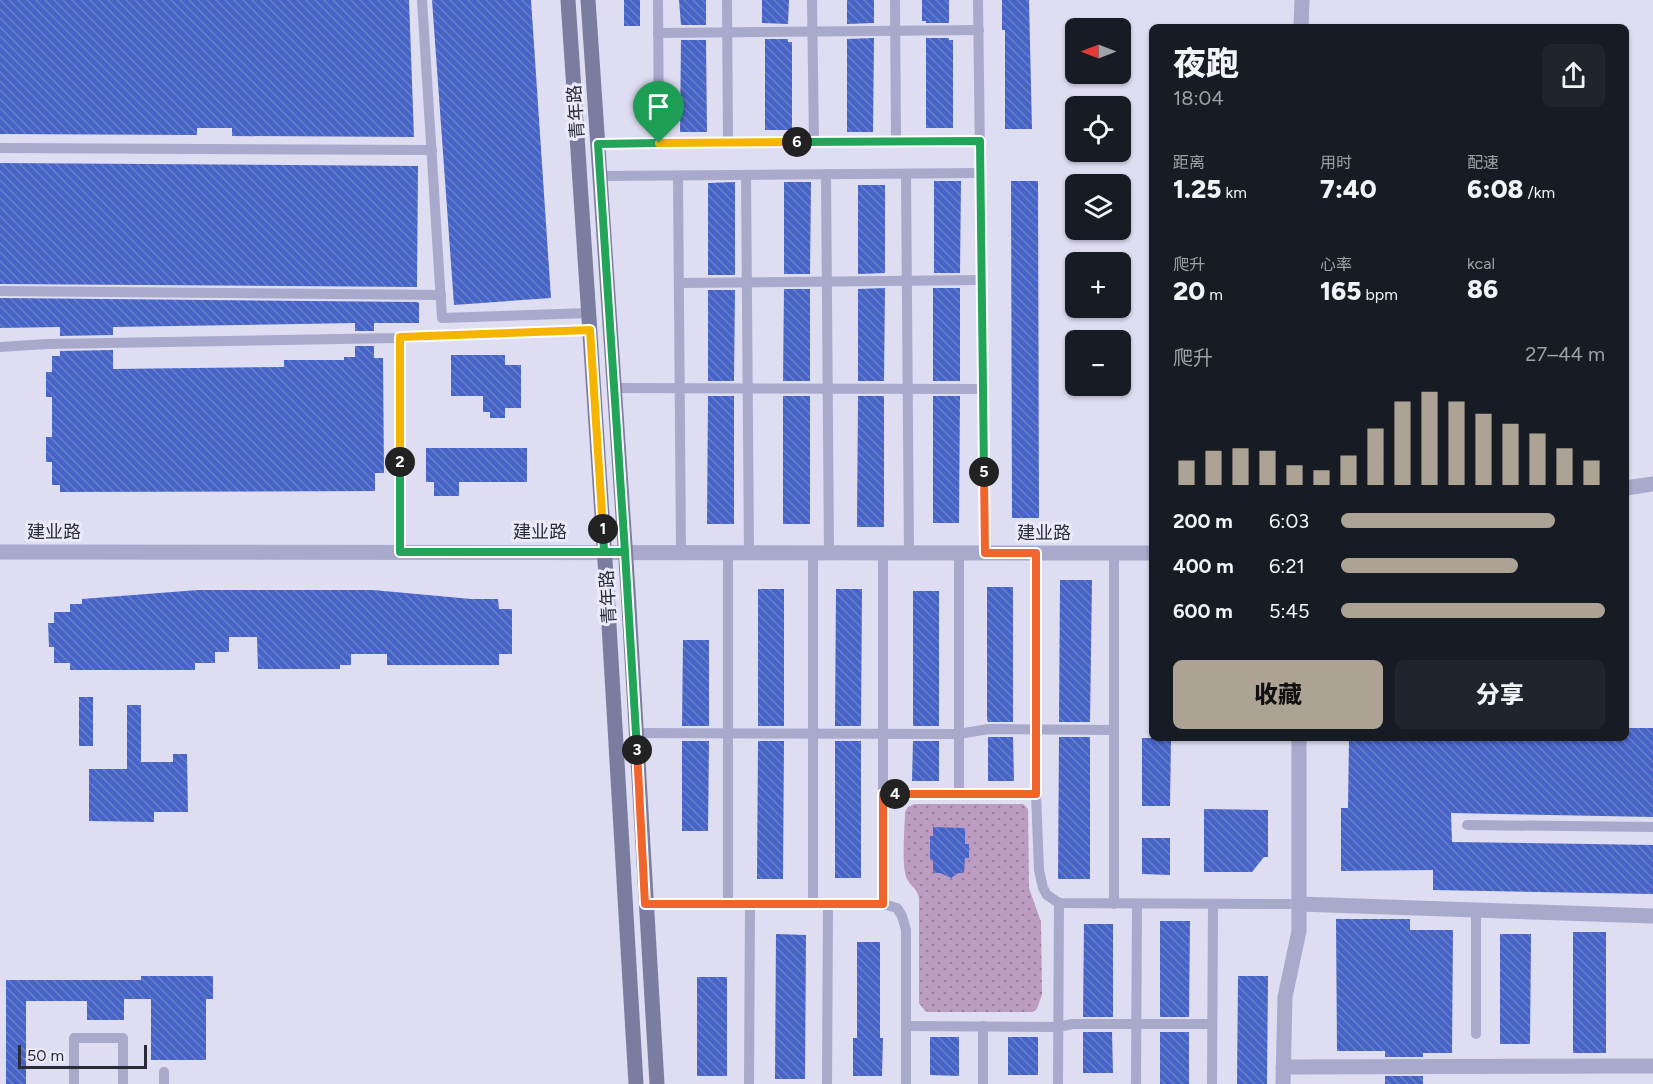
<!DOCTYPE html>
<html lang="zh">
<meta charset="utf-8">
<style>
body{margin:0;font-family:Figtree,"Noto Sans SC",sans-serif;background:#20242c;color:#f1f3f6;height:100vh;display:flex;flex-direction:column;font-size:22px;white-space:nowrap}
*{box-sizing:border-box;margin:0}
p{font-size:20px;color:#9ea1a6}
.icon{flex:none;width:33px;height:33px;fill:none;stroke:currentColor;stroke-width:2;stroke-linecap:round;stroke-linejoin:round}
.map{position:relative;flex:1;overflow:hidden}
.panel{position:absolute;left:1149px;top:24px;width:480px;height:717px;display:flex;flex-direction:column;background:#171b24;border-radius:9px;box-shadow:0 2px 4px #0004}
.panel>*{flex:none}
.needle{width:39px;rotate:270deg}
.controls{position:absolute;left:1065px;top:18px;display:grid;gap:12px}
.controls a{display:grid;place-items:center;width:66px;height:66px;border-radius:9px;background:#171b24;box-shadow:0 2px 4px #0004;font-size:30px}
.scale{position:absolute;left:18px;bottom:15px;width:129px;box-sizing:border-box;padding-left:6px;border:3px solid #292b38;border-top:0;font-size:16px;line-height:21px;white-space:nowrap;color:#292b38;-webkit-text-stroke:4px #ebe9fa;paint-order:stroke}
.pin{position:absolute;display:grid;place-items:center;width:51px;height:51px;color:#fff;margin:-62px -26px;border-radius:50% 50% 50% 0;rotate:-45deg;box-shadow:0 0 6px #0007}
.pin .icon{rotate:45deg}
.km{position:absolute;width:30px;height:30px;margin:-15px;border-radius:50%;background:#222;color:#fff;font-size:16px;line-height:30px;text-align:center}
.round{display:grid;place-items:center;flex:none;width:63px;height:63px;border-radius:9px;background:#20242c}
.headline{display:flex;align-items:center;justify-content:space-between;height:102px;padding:0 24px}
h1{font-size:33px;font-weight:800;line-height:45px}
.stats{display:grid;grid-template-columns:repeat(3,1fr);gap:9px;height:102px;padding:6px 24px}
.stats div{display:grid;align-content:center}
.stats b{font-size:26px;font-weight:800}
.stats small{font-size:16px;font-weight:400}
.stats p{font-size:16px}
.chart{height:168px;padding:12px 24px}
.chart p{display:flex;justify-content:space-between}
.chart svg{width:100%;height:108px;margin-top:6px;stroke:#ada395;stroke-width:6}
.button{display:flex;gap:12px;margin-top:auto;padding:12px 24px}
.button a{flex:1;height:69px;border-radius:9px;background:#ada395;color:#111;font-size:24px;font-weight:800;line-height:69px;text-align:center}
.button a+a{background:#20242c;color:#f1f3f6}
ul{padding:0 24px;list-style:none;font-size:20px}
li{display:grid;grid-template-columns:96px 72px 1fr;align-items:center;height:45px}
li i{height:15px;border-radius:8px;background:#ada395}
.map>svg:first-child{display:block}
.green{fill:url(#green-dots)}
.building{fill:url(#building-back-hatch)}
.lines{fill:none;stroke-linecap:round;stroke-linejoin:round}
.lane{stroke:#a8a9cb;stroke-width:10}
.street{stroke:#a8a9cb;stroke-width:15}
.secondary{stroke:#7a7d9f;stroke-width:15}
.split-1-casing{stroke:#fff;stroke-width:12}
.split-2-casing{stroke:#fff;stroke-width:12}
.split-3-casing{stroke:#fff;stroke-width:12}
.split-4-casing{stroke:#fff;stroke-width:12}
.split-5-casing{stroke:#fff;stroke-width:12}
.split-6-casing{stroke:#fff;stroke-width:12}
.split-7-casing{stroke:#fff;stroke-width:12}
.split-1{stroke:#22a559;stroke-width:8}
.split-2{stroke:#f5b400;stroke-width:8}
.split-3{stroke:#22a559;stroke-width:8}
.split-4{stroke:#f0652b;stroke-width:8}
.split-5{stroke:#f0652b;stroke-width:8}
.split-6{stroke:#22a559;stroke-width:8}
.split-7{stroke:#f5b400;stroke-width:8}
.labels{text-anchor:middle;dominant-baseline:central;stroke-width:6;stroke-linejoin:round;paint-order:stroke}
.street-label{font-size:18px;fill:#292b38;stroke:#ebe9fa}
</style>
<div class="map">
<svg width="1653" height="1084" viewBox="0 0 1653 1084">
<defs>
<pattern id="green-dots" width="8" height="8" patternUnits="userSpaceOnUse" patternTransform="scale(1.5)"><rect width="8" height="8" fill="#bd9cc2"/><path d="M2 2h.1M6 6h.1" fill="none" stroke="#9a7f9f" stroke-width="1.8" stroke-linecap="round"/></pattern>
<pattern id="building-back-hatch" width="6" height="6" patternUnits="userSpaceOnUse" patternTransform="scale(1.5)"><rect width="6" height="6" fill="#4663c7"/><path d="M-1 5l2 2M0 0l6 6M5-1l2 2" fill="none" stroke="#6a7fc6"/></pattern>
</defs>
<rect width="100%" height="100%" fill="#deddf2"/>
<path class="green" d="M 914,804 L 1023,804 L 1028,809 L 1029,888 L 1041,922 L 1042,994 L 1037,1009 L 1033,1012 L 929,1012 L 925,1011 L 919,1003 L 919,898 C 917,888 911,887 907,879 C 901,868 905,826 905,812 L 908,807 Z"/>
<g class="building">
<polygon points="0,0 409,0 414,137 232,136 232,128 197,128 197,135 0,134"/>
<polygon points="432,0 531,0 551,298 454,305"/>
<rect x="624" y="0" width="16" height="26"/>
<polygon points="679,0 706,0 706,25 681,25"/>
<polygon points="762,0 789,0 788,24 762,23"/>
<polygon points="847,0 874,0 874,23 847,24"/>
<polygon points="922,0 949,0 949,23 926,23 926,21 922,21"/>
<polygon points="1002,0 1029,0 1032,129 1005,129 1005,30 1002,30"/>
<polygon points="874,38 873,132 847,132 847,39"/>
<polygon points="926,38 949,38 949,40 953,40 953,128 926,128"/>
<polygon points="765,39 788,39 788,42 792,42 792,130 765,130"/>
<polygon points="681,40 706,40 707,132 680,132"/>
<polygon points="0,163 418,166 417,287 0,284"/>
<polygon points="934,181 961,181 960,273 934,273"/>
<polygon points="1011,181 1038,181 1039,518 1012,518"/>
<polygon points="735,182 735,275 708,275 708,183"/>
<polygon points="784,182 811,182 810,274 784,274"/>
<polygon points="858,185 885,185 885,273 858,274"/>
<polygon points="885,288 884,381 858,381 858,289"/>
<rect x="933" y="288" width="27" height="93"/>
<polygon points="784,289 810,289 810,381 783,381"/>
<polygon points="708,290 735,290 734,381 708,381"/>
<polygon points="0,298 417,302 419,303 419,323 374,323 374,331 355,331 355,323 113,327 113,335 60,336 60,327 0,328"/>
<polygon points="355,346 374,346 374,358 383,358 384,473 375,473 375,491 60,492 60,485 52,485 52,462 46,462 46,437 52,437 52,397 46,397 46,372 52,372 52,356 60,356 60,351 113,350 113,369 284,367 284,360 344,360 344,357 355,357"/>
<polygon points="451,355 505,355 505,365 521,365 521,408 505,408 505,418 490,418 490,412 483,412 483,396 451,396"/>
<polygon points="708,396 734,396 734,524 707,524"/>
<rect x="783" y="396" width="27" height="128"/>
<polygon points="858,396 884,396 884,527 857,527"/>
<polygon points="933,396 960,396 959,523 933,523"/>
<polygon points="426,448 527,448 527,482 459,482 459,496 434,496 434,482 426,482"/>
<polygon points="1060,580 1092,580 1090,722 1059,722"/>
<polygon points="987,587 1013,587 1013,722 988,722 987,719"/>
<rect x="758" y="589" width="26" height="137"/>
<polygon points="836,589 862,589 861,726 835,726"/>
<polygon points="198,590 373,590 471,599 498,599 499,609 512,609 512,654 499,654 499,665 387,665 387,654 351,654 351,665 340,665 340,669 258,669 257,637 229,637 229,652 215,652 215,663 195,663 195,670 70,670 70,663 54,663 54,647 49,647 48,623 54,623 54,612 70,612 70,604 82,604 82,599"/>
<rect x="913" y="591" width="26" height="135"/>
<polygon points="683,640 709,640 709,726 682,726"/>
<rect x="79" y="697" width="14" height="49"/>
<polygon points="127,705 141,705 141,762 173,762 173,754 187,754 188,812 154,812 154,822 89,821 89,769 127,769"/>
<polygon points="1626,728 1653,728 1653,817 1451,813 1452,842 1653,845 1653,894 1433,890 1433,870 1341,871 1341,808 1348,808 1349,738 1626,738"/>
<polygon points="988,737 1013,737 1014,781 988,781"/>
<polygon points="1059,737 1090,737 1090,879 1058,879"/>
<polygon points="1142,738 1171,738 1170,806 1142,806"/>
<polygon points="682,741 709,741 708,831 682,831"/>
<polygon points="758,741 784,741 783,879 757,879"/>
<rect x="835" y="741" width="26" height="137"/>
<polygon points="913,741 939,741 939,781 912,781"/>
<polygon points="1204,809 1268,810 1268,857 1264,857 1252,872 1204,872"/>
<polygon points="933,827 965,828 965,844 969,844 969,858 965,858 964,873 958,873 951,878 940,873 933,873 933,860 930,860 930,836 933,836"/>
<polygon points="1142,838 1170,838 1170,875 1142,874"/>
<polygon points="1336,919 1410,919 1410,930 1453,930 1452,1053 1423,1053 1423,1057 1385,1057 1385,1051 1337,1051"/>
<polygon points="1160,921 1190,921 1189,1017 1160,1017"/>
<polygon points="1084,924 1113,924 1113,1017 1083,1017"/>
<rect x="1573" y="932" width="33" height="121"/>
<polygon points="776,934 806,935 805,1079 775,1079"/>
<polygon points="1500,934 1531,934 1530,1044 1500,1044"/>
<polygon points="857,942 880,942 880,1038 883,1038 882,1076 853,1076 853,1038 857,1038"/>
<polygon points="141,976 213,976 213,999 206,999 206,1060 151,1060 151,999 124,999 124,1020 87,1020 87,1001 26,1001 26,1084 6,1084 6,980 141,980"/>
<polygon points="1238,976 1268,976 1267,1084 1237,1084"/>
<rect x="697" y="977" width="30" height="99"/>
<polygon points="1083,1032 1112,1032 1113,1073 1083,1073"/>
<rect x="1160" y="1032" width="29" height="52"/>
<polygon points="930,1037 959,1037 959,1076 930,1075"/>
<rect x="1008" y="1037" width="30" height="38"/>
<rect x="1385" y="1076" width="38" height="8"/>
</g>
<g class="lines">
<g class="lane">
<polyline points="422,0 442,318 589,313"/>
<polyline points="658,0 659,143"/>
<polyline points="727,0 728,143"/>
<polyline points="812,0 814,142"/>
<polyline points="895,0 896,141"/>
<polyline points="978,0 985,553"/>
<polyline points="658,33 979,30"/>
<polyline points="598,144 980,141"/>
<polyline points="0,148 432,150"/>
<polyline points="826,174 829,553"/>
<polyline points="906,174 909,553"/>
<polyline points="746,175 749,553"/>
<polyline points="600,176 980,173"/>
<polyline points="678,176 681,553"/>
<polyline points="679,283 981,280"/>
<polyline points="0,291 441,295"/>
<polyline points="401,337 401,552"/>
<polyline points="0,347 47,344 396,338 590,330"/>
<polyline points="614,388 983,389"/>
<polyline points="728,553 728,904"/>
<polyline points="813,553 813,904"/>
<polyline points="883,553 883,904"/>
<polyline points="959,553 959,794"/>
<polyline points="1036,553 1036,794 1039,870 1043,888 1047,895 1059,903 1299,904"/>
<polyline points="1114,553 1114,904"/>
<polyline points="636,733 959,734 988,729 1114,730"/>
<polyline points="883,794 1036,794"/>
<polyline points="1467,825 1653,827"/>
<polyline points="645,904 883,904 897,908 902,916 906,930 906,1084"/>
<polyline points="906,1026 1058,1027 1073,1024 1212,1024"/>
<polyline points="1476,1034 1476,910"/>
<polyline points="164,1072 164,1084"/>
<polyline points="74,1084 74,1038 123,1038 123,1084"/>
<polyline points="749,1084 750,904"/>
<polyline points="827,1084 828,904"/>
<polyline points="983,1084 983,1026"/>
<polyline points="1058,1084 1059,903"/>
<polyline points="1136,1084 1137,904"/>
<polyline points="1212,1084 1213,904"/>
</g>
<g class="street">
<polyline points="1301,27 1302,0"/>
<polyline points="1626,488 1653,484"/>
<polyline points="0,552 1152,553"/>
<polyline points="1299,904 1653,916"/>
<polyline points="1283,1067 1653,1066"/>
<polyline points="1283,1084 1285,997 1299,931 1299,738"/>
</g>
<g class="secondary">
<polyline points="568,0 607,591 636,1084"/>
<polyline points="588,0 628,590 657,1084"/>
</g>
</g>
<g class="lines">
<g class="split-1-casing">
<polyline id="split-1" points="603,529 604,552 625,552 598,144 659,143"/>
</g>
<g class="split-2-casing">
<polyline id="split-2" points="400,462 400,337 590,330 603,529"/>
</g>
<g class="split-3-casing">
<polyline id="split-3" points="400,462 400,552 625,552 637,750"/>
</g>
<g class="split-4-casing">
<polyline id="split-4" points="637,750 645,904 883,904 883,794 895,794"/>
</g>
<g class="split-5-casing">
<polyline id="split-5" points="895,794 1036,794 1036,553 985,553 984,472"/>
</g>
<g class="split-6-casing">
<polyline id="split-6" points="797,142 980,141 984,472"/>
</g>
<g class="split-7-casing">
<polyline id="split-7" points="659,143 797,142"/>
</g>
<use href="#split-1" class="split-1"/>
<use href="#split-2" class="split-2"/>
<use href="#split-3" class="split-3"/>
<use href="#split-4" class="split-4"/>
<use href="#split-5" class="split-5"/>
<use href="#split-6" class="split-6"/>
<use href="#split-7" class="split-7"/>
</g>
<g class="labels">
<g class="street-label">
<text transform="translate(576 112) rotate(-94)">青年路</text>
<text x="54" y="532">建业路</text>
<text x="540" y="532">建业路</text>
<text x="1044" y="533">建业路</text>
<text transform="translate(608 597) rotate(-93)">青年路</text>
</g>
</g>
</svg>
<div class="controls">
<a><svg class="needle" viewBox="-14 -14 28 28"><path d="M0-13l5 13h-10z" fill="#e53935"/><path d="M0 13l5-13h-10z" fill="#9ea1a6"/></svg></a>
<a><svg class="icon" aria-label="locate" viewBox="0 0 24 24"><circle cx="12" cy="12" r="6"/><path d="M12 2v4M12 18v4M2 12h4M18 12h4"/></svg></a>
<a><svg class="icon" aria-label="layers" viewBox="0 0 24 24"><path d="M12 4l9 5-9 5-9-5zM3 14l9 5 9-5"/></svg></a>
<a>+</a>
<a>−</a>
</div>
<div class="scale">50 m</div>
<div class="pin" style="left:659px;top:143px;background:#1e9e55"><svg class="icon" aria-label="arrive" viewBox="0 0 24 24"><path d="M6 21V4h12l-3 4 3 4H6"/></svg></div>
<b class="km" style="left:603px;top:529px">1</b>
<b class="km" style="left:400px;top:462px">2</b>
<b class="km" style="left:637px;top:750px">3</b>
<b class="km" style="left:895px;top:794px">4</b>
<b class="km" style="left:984px;top:472px">5</b>
<b class="km" style="left:797px;top:142px">6</b>
<section class="panel">
<div class="headline"><div><h1>夜跑</h1><p>18:04</p></div><a class="round"><svg class="icon" aria-label="share" viewBox="0 0 24 24"><path d="M12 15V3M7 8l5-5 5 5M5 13v7h14v-7"/></svg></a></div>
<div class="stats">
<div><p>距离</p><b>1.25<small> km</small></b></div>
<div><p>用时</p><b>7:40</b></div>
<div><p>配速</p><b>6:08<small> /km</small></b></div>
</div>
<div class="stats">
<div><p>爬升</p><b>20<small> m</small></b></div>
<div><p>心率</p><b>165<small> bpm</small></b></div>
<div><p>kcal</p><b>86</b></div>
</div>
<div class="chart"><p><span>爬升</span>27–44 m</p>
<svg viewBox="0 0 160 44" preserveAspectRatio="none"><path d="M5 44V34M15 44V30M25 44V29M35 44V30M45 44V36M55 44V38M65 44V32M75 44V21M85 44V10M95 44V6M105 44V10M115 44V15M125 44V19M135 44V23M145 44V29M155 44V34"/></svg>
</div>
<ul>
<li><b>200 m</b>6:03<i style="width:81%"></i></li>
<li><b>400 m</b>6:21<i style="width:67%"></i></li>
<li><b>600 m</b>5:45<i style="width:100%"></i></li>
</ul>
<div class="button"><a>收藏</a><a>分享</a></div>
</section>
</div>
